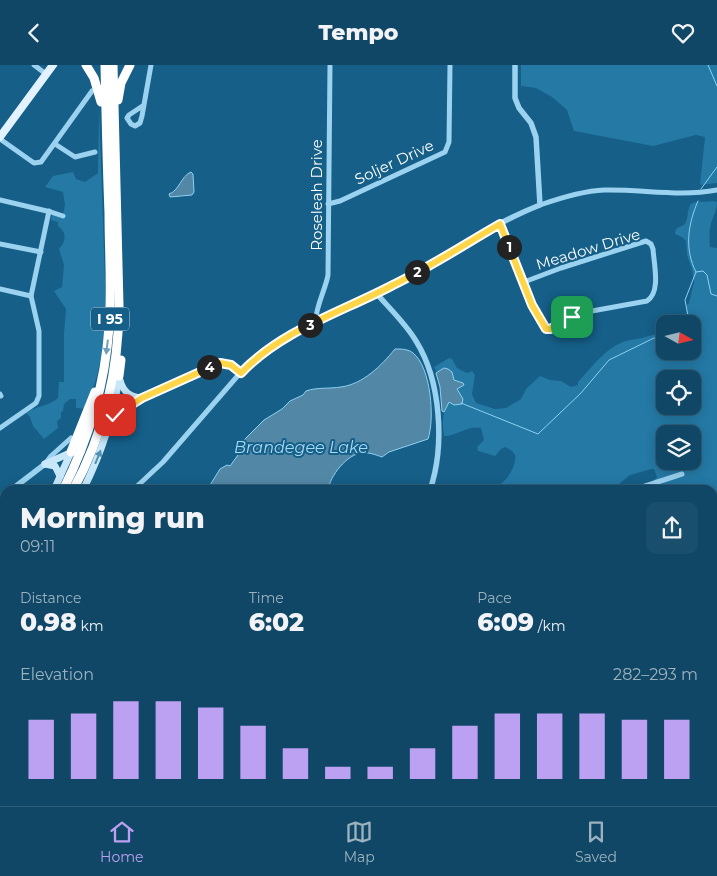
<!DOCTYPE html>
<meta charset="utf-8">
<style>
body{margin:0;font-family:Montserrat,sans-serif;background:#194e6c;color:#f1f3f6;height:100vh;display:flex;flex-direction:column;font-size:19px;white-space:nowrap}
*{box-sizing:border-box;margin:0}
p{font-size:16px;color:#9cb2bf}
.icon{flex:none;width:28px;height:28px;fill:none;stroke:currentColor;stroke-width:2;stroke-linecap:round;stroke-linejoin:round}
.map{position:relative;flex:1;overflow:hidden}
.drawer{position:absolute;left:0px;top:420px;width:718px;height:321px;display:flex;flex-direction:column;background:#104766;border-radius:15px 15px 0 0;box-shadow:0 2px 12px #0003,0 0 0 1px #305f7a}
.drawer>*{flex:none}
.needle{width:32px;rotate:98deg}
.tools{position:absolute;left:656px;top:250px;display:grid;gap:10px}
.tools a{display:grid;place-items:center;width:45px;height:45px;border-radius:10px;background:#104766;box-shadow:0 2px 12px #0003,0 0 0 1px #305f7a;font-size:25px}
.pin{position:absolute;display:grid;place-items:center;width:42px;height:42px;color:#fff;margin:-21px;border-radius:10px;box-shadow:0 2px 8px #0006}
.km{position:absolute;width:25px;height:25px;margin:-12px;border-radius:50%;background:#222;color:#fff;font-size:14px;line-height:25px;text-align:center}
.round{display:grid;place-items:center;flex:none;width:52px;height:52px;border-radius:10px;background:#194e6c}
.head{display:flex;align-items:center;justify-content:space-between;height:85px;padding:0 20px}
h1{font-size:28px;font-weight:800;line-height:38px}
.figures{display:grid;grid-template-columns:repeat(3,1fr);gap:8px;height:85px;padding:5px 20px}
.figures div{display:grid;align-content:center}
.figures b{font-size:25px;font-weight:800}
.figures small{font-size:14px;font-weight:400}
.figures p{font-size:14px}
.chart{height:140px;padding:10px 20px}
.chart p{display:flex;justify-content:space-between}
.chart svg{width:100%;height:90px;margin-top:5px;stroke:#bca0f2;stroke-width:6}
header{display:flex;justify-content:space-between;align-items:center;height:65px;padding:0 20px;background:#104766;font-size:22px;font-weight:800}
.dock{display:flex;justify-content:space-around;align-items:center;height:70px;border-top:1px solid #305f7a;background:#104766;font-size:14px;color:#9cb2bf}
.dock a{display:grid;justify-items:center;gap:2px}
.dock .current{color:#bca0f2}
.map>svg:first-child{display:block}
.green{fill:#2479a5;fill-rule:evenodd}
.water{fill:#5288a6;stroke:#8dd1f2}
.lines{fill:none;stroke-linecap:round;stroke-linejoin:round}
.stream{stroke:#8dd1f2;stroke-width:1}
.minor{stroke:#9bd2ef;stroke-width:5}
.tertiary{stroke:#9bd2ef;stroke-width:5.5}
.secondary{stroke:#c8e8fa;stroke-width:7}
.primary{stroke:#e2f3ff;stroke-width:8}
.motorway{stroke:#fff;stroke-width:9}
.oneway{fill:#739fb8}
.oneway2{fill:#548fb0}
.route-casing{stroke:#fff;stroke-width:10}
.route{stroke:#ffd54a;stroke-width:6}
.labels{text-anchor:middle;dominant-baseline:central;stroke-width:4;stroke-linejoin:round;paint-order:stroke}
.shield{fill:#155f88;stroke:#b9cfdb;stroke-width:1}
.shield-label{font-size:14px;font-weight:bold;fill:#fff}
.street-label{font-size:15px;fill:#fff;stroke:#155f88}
.water-label{font-size:16px;font-style:italic;fill:#a6dbf6;stroke:#155f88}
</style>
<header><svg class="icon" aria-label="back" viewBox="0 0 24 24"><path d="M15 5l-7 7 7 7"/></svg>Tempo<svg class="icon" aria-label="heart" viewBox="0 0 24 24"><path d="M12 20l-8-8c-3-5 5-10 8-4 3-6 11-1 8 4z"/></svg></header>
<div class="map">
<svg width="717" height="741" viewBox="0 0 717 741">
<rect width="100%" height="100%" fill="#155f88"/>
<g class="green">
<polygon points="521,0 717,0 717,118 700,120 705,72 696,70 653,81 574,66 567,45 552,32 536,23 521,21"/>
<path d="M 99,41 L 105,216 L 105,259 L 102,288 L 97,311 L 86,344 L 76,343 L 76,334 L 70,334 L 64,339 L 63,346 L 61,347 L 61,353 L 57,356 L 58,363 L 44,374 L 33,361 L 30,352 L 26,348 C 36,341 49,341 58,333 L 59,317 L 64,317 L 64,268 L 66,244 L 54,226 L 62,222 L 64,200 L 59,184 C 66,177 67,167 58,161 L 58,157 L 51,155 L 52,150 L 63,149 L 65,140 L 63,127 L 45,122 L 53,111 L 73,107 L 76,114 L 85,117 L 98,108 Z"/>
<path d="M 713,136 L 717,137 C 717,144 715,147 713,153 C 709,162 709,172 710,182 L 717,183 L 717,614 L 713,617 L 712,425 L 650,425 L 650,419 L 657,412 L 654,404 L 651,404 L 630,410 L 612,425 L 581,425 L 576,420 L 567,425 L 495,425 C 497,421 500,420 504,416 C 509,412 517,398 515,390 C 513,386 509,384 505,382 L 501,384 L 495,391 L 478,386 L 477,382 L 484,375 L 481,363 C 468,360 457,371 444,371 C 442,359 442,348 449,337 L 454,340 L 461,340 L 463,334 L 457,324 L 463,321 L 461,317 L 454,315 L 453,310 L 442,305 L 437,307 L 434,302 L 449,293 L 452,294 L 457,303 L 467,308 L 472,306 L 475,310 L 472,329 L 476,338 L 495,344 L 506,343 L 521,334 L 526,324 L 540,311 L 550,315 L 561,316 L 571,322 L 578,320 L 578,317 C 593,301 607,280 630,275 C 634,274 638,274 642,273 C 650,271 657,268 665,267 L 665,286 L 692,286 L 692,259 L 684,259 L 687,251 L 686,241 L 689,238 L 694,217 L 692,204 L 687,190 L 686,176 L 682,172 L 675,169 C 675,161 680,163 685,159 C 688,154 687,149 689,143 C 690,134 705,138 713,136 ZM 665,314 L 692,314 L 692,341 L 665,341 ZM 665,369 L 692,369 L 692,396 L 665,396 Z"/>
<polygon points="275,736 682,736 683,741 274,741"/>
</g>
<g class="water">
<path d="M 191,107 L 193,109 L 194,127 L 192,130 L 170,132 L 169,129 C 179,126 181,111 191,107 Z"/>
<path d="M 395,284 C 402,284 408,284 413,288 C 431,302 435,354 428,374 L 389,387 L 382,392 C 376,390 369,387 362,388 C 347,389 330,411 328,425 L 207,425 L 220,404 L 227,400 L 230,401 L 238,390 L 238,383 L 243,376 L 264,355 L 282,344 L 290,336 L 303,330 L 306,326 C 317,322 329,324 341,322 C 363,319 381,301 395,284 Z"/>
<polygon points="444,303 448,304 452,307 454,315 463,318 464,320 457,324 463,334 462,339 454,340 449,337 444,347 442,346 440,322 436,308"/>
</g>
<g class="lines">
<g class="stream">
<polyline points="708,0 717,21"/>
<polyline points="701,124 717,102"/>
<path d="M 696,207 C 684,184 688,159 698,136"/>
<polyline points="685,259 688,251 685,235 696,207 703,206 707,210 711,229 717,231"/>
<polyline points="461,338 538,369 581,328 609,295 654,273 665,272"/>
</g>
<g class="minor">
<polyline points="34,0 46,9"/>
<polyline points="144,40 129,50 127,53 131,59 135,61 140,58 142,51 151,0"/>
<polyline points="0,74 34,98 41,97 92,26"/>
<polyline points="55,79 75,92 95,87"/>
<polyline points="0,135 51,147 63,151"/>
<polyline points="328,139 340,136 445,87 449,77 450,0"/>
<path d="M 540,140 C 560,133 582,126 604,125 C 642,124 679,132 717,125"/>
<polyline points="500,159 524,217"/>
<path d="M 646,176 L 651,179 L 653,184 C 654,200 661,227 647,236 L 592,246 L 546,264 L 532,240 L 524,217 L 561,203 Z"/>
<polyline points="0,179 41,187"/>
<polyline points="0,224 31,231"/>
<path d="M 316,257 C 314,246 326,223 328,210 L 330,0"/>
<polyline points="0,329 1,331"/>
<polyline points="0,363 36,338 39,331 39,266 31,231 49,146"/>
<polyline points="45,399 51,391 71,373"/>
<polyline points="133,425 163,397 241,307"/>
<polyline points="633,425 682,409"/>
<polyline points="0,481 5,480"/>
<polyline points="712,648 717,646"/>
<polyline points="685,736 686,741"/>
</g>
<g class="tertiary">
<path d="M 377,229 C 390,244 406,259 416,276 C 441,316 445,381 430,425"/>
<path d="M 143,333 L 220,298 L 231,300 L 241,307 C 284,264 343,248 396,219 C 444,193 489,160 540,140 L 536,72 L 531,58 L 519,43 L 515,33 L 515,0"/>
<polyline points="11,425 45,399"/>
<polyline points="0,433 5,429"/>
<polyline points="189,741 201,736"/>
</g>
<g class="secondary">
<path d="M 120,315 C 123,327 130,332 142,333"/>
<polyline points="111,356 118,348 143,333"/>
<polyline points="45,399 70,388"/>
<polyline points="45,399 55,401 60,411"/>
<polyline points="54,425 71,387"/>
<path d="M 83,425 C 101,389 114,351 119,311"/>
<polyline points="0,603 5,587"/>
</g>
<polyline class="primary" points="0,72 53,0"/>
<g class="motorway">
<polyline points="86,0 94,13 101,37"/>
<polyline points="118,35 121,18 130,0"/>
<polyline points="119,311 121,295"/>
<polyline points="71,387 95,327"/>
<path d="M 63,425 C 89,374 105,319 109,262 C 112,224 109,186 109,148 C 107,99 106,49 105,0"/>
<path d="M 73,425 C 104,369 119,304 119,240 L 113,0"/>
<polyline points="0,519 2,512"/>
<polyline points="0,540 5,529"/>
<polyline points="0,557 5,546"/>
</g>
</g>
<defs><path id="oneway-solid" d="M-6-.8H1V-3.2L6.5 0L1 3.2V.8H-6Z" transform="scale(1.25)"/></defs>
<use class="oneway" href="#oneway-solid" transform="translate(107 282) rotate(97)"/>
<use class="oneway2" href="#oneway-solid" transform="translate(98 392) rotate(-68)"/>
<g class="lines">
<g class="route-casing">
<path id="route" d="M 115,350 L 142,333 L 220,298 L 231,300 L 241,308 C 282,265 342,247 393,220 C 430,202 465,179 500,159 L 532,240 L 546,264 L 550,264 L 572,252"/>
</g>
<use href="#route" class="route"/>
</g>
<g class="labels">
<rect class="shield" x="91" y="242.5" width="38" height="23" rx="4"/>
<g class="shield-label">
<text x="110" y="254">I 95</text>
</g>
<g class="street-label">
<text transform="translate(394 97) rotate(-25)">Soljer Drive</text>
<text transform="translate(316 130) rotate(-90)">Roseleah Drive</text>
<text transform="translate(588 184) rotate(-17)">Meadow Drive</text>
</g>
<g class="water-label">
<text x="301" y="382">Brandegee Lake</text>
</g>
</g>
</svg>
<div class="tools">
<a><svg class="needle" viewBox="-14 -14 28 28"><path d="M0-13l5 13h-10z" fill="#e53935"/><path d="M0 13l5-13h-10z" fill="#9cb2bf"/></svg></a>
<a><svg class="icon" aria-label="locate" viewBox="0 0 24 24"><circle cx="12" cy="12" r="6"/><path d="M12 2v4M12 18v4M2 12h4M18 12h4"/></svg></a>
<a><svg class="icon" aria-label="layers" viewBox="0 0 24 24"><path d="M12 4l9 5-9 5-9-5zM3 14l9 5 9-5"/></svg></a>
</div>
<div class="pin" style="left:572px;top:252px;background:#1e9e55"><svg class="icon" aria-label="arrive" viewBox="0 0 24 24"><path d="M6 21V4h12l-3 4 3 4H6"/></svg></div>
<div class="pin" style="left:115px;top:350px;background:#d93025"><svg class="icon" aria-label="check" viewBox="0 0 24 24"><path d="M5 12l5 5 9-10"/></svg></div>
<b class="km" style="left:509px;top:182px">1</b>
<b class="km" style="left:417px;top:207px">2</b>
<b class="km" style="left:310px;top:260px">3</b>
<b class="km" style="left:209px;top:302px">4</b>
<section class="drawer">
<div class="head"><div><h1>Morning run</h1><p>09:11</p></div><a class="round"><svg class="icon" aria-label="share" viewBox="0 0 24 24"><path d="M12 15V3M7 8l5-5 5 5M5 13v7h14v-7"/></svg></a></div>
<div class="figures">
<div><p>Distance</p><b>0.98<small> km</small></b></div>
<div><p>Time</p><b>6:02</b></div>
<div><p>Pace</p><b>6:09<small> /km</small></b></div>
</div>
<div class="chart"><p><span>Elevation</span>282–293 m</p>
<svg viewBox="0 0 160 44" preserveAspectRatio="none"><path d="M5 44V15M15 44V12M25 44V6M35 44V6M45 44V9M55 44V18M65 44V29M75 44V38M85 44V38M95 44V29M105 44V18M115 44V12M125 44V12M135 44V12M145 44V15M155 44V15"/></svg>
</div>
</section>
</div>
<nav class="dock">
<a class="current"><svg class="icon" aria-label="home" viewBox="0 0 24 24"><path d="M3 11l9-7 9 7M6 9v11h12V9"/></svg>Home</a>
<a><svg class="icon" aria-label="map" viewBox="0 0 24 24"><path d="M3 6l6-2 6 2 6-2v14l-6 2-6-2-6 2zM9 4v14M15 6v14"/></svg>Map</a>
<a><svg class="icon" aria-label="saved" viewBox="0 0 24 24"><path d="M7 4h10v16l-5-4-5 4z"/></svg>Saved</a>
</nav>
